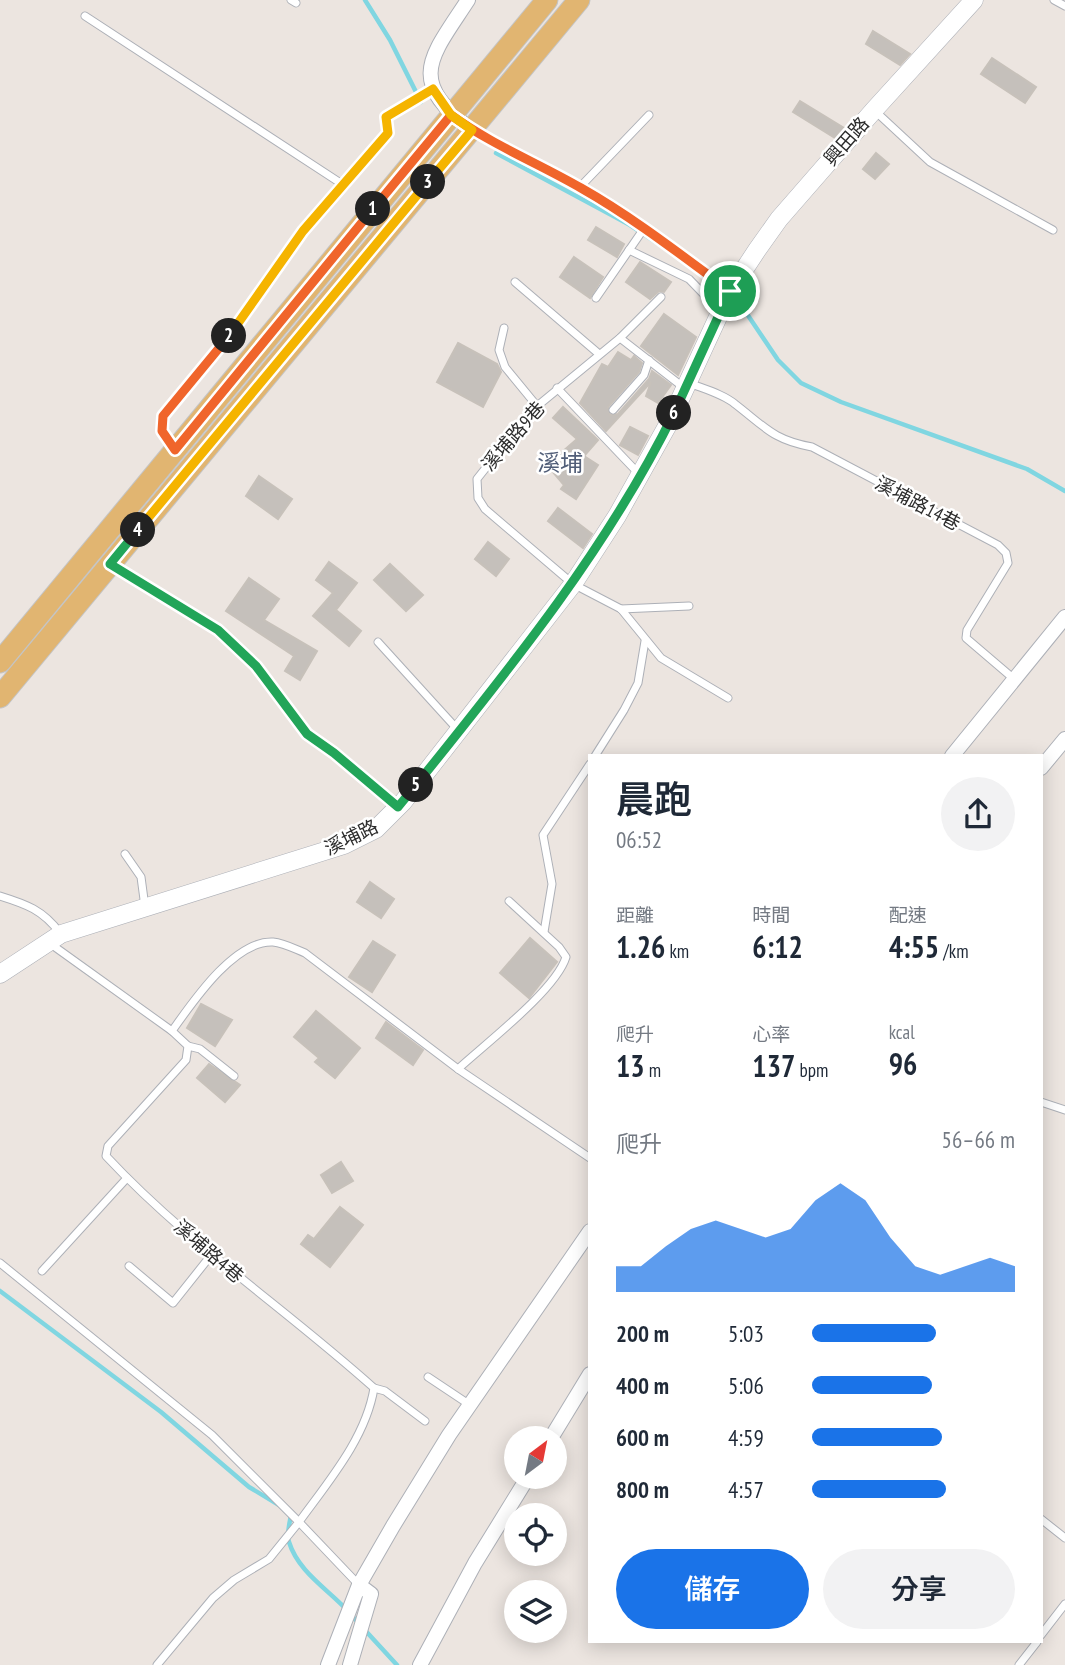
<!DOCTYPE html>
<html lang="zh-TW">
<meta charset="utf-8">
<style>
body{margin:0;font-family:"PT Sans Narrow","Noto Sans TC",sans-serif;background:#f2f2f3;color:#1f2937;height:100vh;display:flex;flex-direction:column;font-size:26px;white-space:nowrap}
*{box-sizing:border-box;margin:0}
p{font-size:23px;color:#747a83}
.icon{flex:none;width:38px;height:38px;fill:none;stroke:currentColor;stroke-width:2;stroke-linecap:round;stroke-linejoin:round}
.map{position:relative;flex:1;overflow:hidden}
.sheet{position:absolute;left:588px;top:754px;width:455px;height:889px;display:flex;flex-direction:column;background:#fff;border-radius:0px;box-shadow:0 4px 18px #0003}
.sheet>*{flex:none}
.needle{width:46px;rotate:32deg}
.controls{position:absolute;left:504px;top:1426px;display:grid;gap:14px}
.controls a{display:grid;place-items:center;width:63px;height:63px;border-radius:50%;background:#fff;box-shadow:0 4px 18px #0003;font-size:35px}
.pin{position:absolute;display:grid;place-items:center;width:60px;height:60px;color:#fff;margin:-30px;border:4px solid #fff;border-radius:50%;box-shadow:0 2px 7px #0007}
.km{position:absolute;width:35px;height:35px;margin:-18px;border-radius:50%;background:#222;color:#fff;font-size:19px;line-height:35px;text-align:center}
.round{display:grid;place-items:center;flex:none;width:74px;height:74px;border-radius:37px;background:#f2f2f3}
.summary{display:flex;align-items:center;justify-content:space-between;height:119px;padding:0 28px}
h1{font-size:38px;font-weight:600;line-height:52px}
.metrics{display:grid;grid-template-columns:repeat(3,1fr);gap:10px;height:119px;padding:7px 28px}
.metrics div{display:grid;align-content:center}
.metrics b{font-size:30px;font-weight:600}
.metrics small{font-size:19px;font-weight:400}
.metrics p{font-size:19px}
.chart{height:196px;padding:14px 28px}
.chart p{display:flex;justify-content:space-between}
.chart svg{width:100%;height:126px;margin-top:7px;fill:#1a73e8;opacity:.7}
.primary-button{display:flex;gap:14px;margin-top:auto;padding:14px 28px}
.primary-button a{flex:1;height:80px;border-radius:42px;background:#1a73e8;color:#fff;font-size:28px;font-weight:600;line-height:80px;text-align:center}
.primary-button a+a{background:#f2f2f3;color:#1f2937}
ul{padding:0 28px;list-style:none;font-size:23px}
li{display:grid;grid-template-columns:112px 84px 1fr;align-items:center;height:52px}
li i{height:18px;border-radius:9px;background:#1a73e8}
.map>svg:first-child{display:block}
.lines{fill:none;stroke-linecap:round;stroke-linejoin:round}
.stream{stroke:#80d6e1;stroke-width:4.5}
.building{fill:#c5c0bb;stroke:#c7c1ba;stroke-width:2}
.service-casing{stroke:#adb0b7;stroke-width:9}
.minor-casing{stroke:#adb0b7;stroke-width:16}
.tertiary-casing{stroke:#adb0b7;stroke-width:19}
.primary-casing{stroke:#c4c4c4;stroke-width:23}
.service{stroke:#fff;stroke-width:7}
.minor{stroke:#fff;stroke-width:14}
.tertiary{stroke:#fff;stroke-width:18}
.primary{stroke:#e1b571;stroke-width:21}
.split-1-casing{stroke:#fff;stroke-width:14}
.split-2-casing{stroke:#fff;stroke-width:14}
.split-3-casing{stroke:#fff;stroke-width:14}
.split-4-casing{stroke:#fff;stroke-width:14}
.split-5-casing{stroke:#fff;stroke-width:14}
.split-6-casing{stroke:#fff;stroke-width:14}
.split-7-casing{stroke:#fff;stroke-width:14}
.split-1{stroke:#f0652b;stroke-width:9}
.split-2{stroke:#f0652b;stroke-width:9}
.split-3{stroke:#f5b400;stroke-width:9}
.split-4{stroke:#f5b400;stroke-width:9}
.split-5{stroke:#22a559;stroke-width:9}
.split-6{stroke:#22a559;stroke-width:9}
.split-7{stroke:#22a559;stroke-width:9}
.labels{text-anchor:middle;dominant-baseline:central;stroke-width:5;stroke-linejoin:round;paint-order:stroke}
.street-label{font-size:19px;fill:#2c2c2c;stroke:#fff}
.quarter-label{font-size:23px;fill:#515e78;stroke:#fff}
</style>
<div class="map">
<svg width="1065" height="1665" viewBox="0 0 1065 1665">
<rect width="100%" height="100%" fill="#ece5e0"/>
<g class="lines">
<g class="stream">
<polyline points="365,0 390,40 421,102"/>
<polyline points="496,153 630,225 692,266"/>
<polyline points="741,305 778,360 801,383 841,402 1027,469 1065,491"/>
<polyline points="0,1291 161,1412 249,1487 279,1505"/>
<path d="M 291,1515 C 290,1522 286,1535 289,1542 C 298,1571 326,1588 346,1609"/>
<polyline points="352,1616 397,1665"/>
</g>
</g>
<g class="building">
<polygon points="873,31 910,54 900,65 866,44"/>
<polygon points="992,58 1036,87 1025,103 981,74"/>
<polygon points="800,101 844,128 835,138 793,112"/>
<polygon points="876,153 889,164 875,179 863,169"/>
<polygon points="596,227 624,244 617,257 588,240"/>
<polygon points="574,257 603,277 590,298 560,277"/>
<polygon points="640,262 671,282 664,292 659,291 650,299 626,282"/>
<polygon points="664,314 696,337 678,375 641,346"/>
<polygon points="458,343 497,364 501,372 483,407 437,382"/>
<polygon points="618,352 631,360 634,356 642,363 639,372 608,407 610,415 618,414 649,379 652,371 671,385 658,403 646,396 651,382 606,431 580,403 602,364 608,367"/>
<polygon points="563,407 598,440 584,456 598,465 576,499 561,489 564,485 547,465 577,439 553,418"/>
<polygon points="630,427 648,436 638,455 620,445"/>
<polygon points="259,476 292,499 278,519 246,496"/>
<polygon points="558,508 592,534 583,548 548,521"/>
<polygon points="488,542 509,559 496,576 475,559"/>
<polygon points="329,562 357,583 336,610 361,631 349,646 313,616 333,593 316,580"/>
<polygon points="390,564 423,595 406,611 374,580"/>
<polygon points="249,578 279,599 264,620 317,651 300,680 285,671 294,656 226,611"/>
<polygon points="370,882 394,899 381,918 357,902"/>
<polygon points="530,938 557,962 529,998 500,973"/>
<polygon points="373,941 395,955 372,992 349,977"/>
<polygon points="201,1004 232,1020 215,1046 187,1028"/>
<polygon points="316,1011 360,1048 335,1078 315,1062 319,1058 294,1037"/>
<polygon points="386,1022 423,1050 413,1065 376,1038"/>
<polygon points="209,1064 240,1085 225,1102 197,1078"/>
<polygon points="341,1162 353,1181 332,1193 321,1175"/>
<polygon points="340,1207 363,1225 330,1267 301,1244 308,1235 314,1239"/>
</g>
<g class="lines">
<g class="service-casing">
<g id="service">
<polyline points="291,0 296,3"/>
<polyline points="1054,0 1065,6"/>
<polyline points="85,16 345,186"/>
<polyline points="874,110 930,162 1053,230"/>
<polyline points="472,130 580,187 645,227 729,290"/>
<polyline points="580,187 649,115"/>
<polyline points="629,250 689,279 720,311"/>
<polyline points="515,282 599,354"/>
<polyline points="661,297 620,338 530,412 477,479 478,498 485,509 573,584 621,609 661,658 728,698"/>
<polyline points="596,298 645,227"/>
<polyline points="504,328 499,350 505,367 537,406"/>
<polyline points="620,338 683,387"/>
<path d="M 689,383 C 704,389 723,394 735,404 C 765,427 773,440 812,447 L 998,545 L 1006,553 L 1008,563 L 967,630 L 966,638 L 1014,679"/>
<polyline points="557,388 639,474"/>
<polyline points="613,410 644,375 649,360"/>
<polyline points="173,448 162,431 163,416 217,354 303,231 388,133 386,116 433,89"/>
<polyline points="114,566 218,630 255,666 307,735 334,753 398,807"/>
<polyline points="621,609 689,606"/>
<polyline points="378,642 458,730"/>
<polyline points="595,756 624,710 638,683 645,641"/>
<polyline points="125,854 141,877 145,907"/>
<path d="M 0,896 C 26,904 43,910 60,933"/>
<polyline points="544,932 552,884 543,835 590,764"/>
<path d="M 48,942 L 172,1031 L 188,1046 L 186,1060 L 108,1146 L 106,1156 C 187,1243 286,1309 374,1388 C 366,1438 328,1482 299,1522 L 359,1585"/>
<path d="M 172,1031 C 192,1003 234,940 273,942 C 284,943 295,949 305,953 L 458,1069 L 590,1158"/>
<polyline points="188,1046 200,1049 234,1076"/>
<path d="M 458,1069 C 485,1044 556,990 566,957 L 559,947 L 509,901"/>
<polyline points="1041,1102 1065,1110"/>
<polyline points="0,1263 212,1435 299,1522 269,1559 234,1580 213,1598 157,1665"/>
<polyline points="129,1266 173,1303 212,1254"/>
<polyline points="42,1271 127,1178"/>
<polyline points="428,1377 470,1405"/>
<polyline points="374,1388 385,1391 425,1421"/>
<polyline points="1041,1519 1065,1538"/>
<polyline points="1041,1635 1065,1604"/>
<polyline points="1019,1665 1037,1642"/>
</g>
</g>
<g class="minor-casing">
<g id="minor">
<path d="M 468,0 C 431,57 405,80 472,130"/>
<polyline points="952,756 1065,617"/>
<polyline points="1041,768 1065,739"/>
<polyline points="551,1438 590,1374"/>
<polyline points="328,1665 359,1585 393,1526 449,1435 590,1231"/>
<polyline points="350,1665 371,1594 359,1585"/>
<polyline points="420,1665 475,1563 528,1477"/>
</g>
</g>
<g class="tertiary-casing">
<polyline id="tertiary" points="0,974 61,934 344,845 376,829 403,802 573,584 617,516 670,421 730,291 757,250 779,219 874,110 974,0"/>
</g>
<g class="primary-casing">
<g id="primary">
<polyline points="0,662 547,0"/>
<polyline points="0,697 579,0"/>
</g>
</g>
<use href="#service" class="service"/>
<use href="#minor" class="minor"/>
<use href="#tertiary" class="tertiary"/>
<use href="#primary" class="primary"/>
</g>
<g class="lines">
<g class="split-1-casing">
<path id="split-1" d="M 373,209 L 451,115 C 492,145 538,163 581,188 C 634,218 681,255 730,291"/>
</g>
<g class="split-2-casing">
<polyline id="split-2" points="229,336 163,416 162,431 175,450 373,209"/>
</g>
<g class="split-3-casing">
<polyline id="split-3" points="229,336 303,231 388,133 386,117 433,89 451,115 472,130 428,182"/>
</g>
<g class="split-4-casing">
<polyline id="split-4" points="138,530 428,182"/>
</g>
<g class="split-5-casing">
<polyline id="split-5" points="138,530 110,564 218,630 256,666 307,734 334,753 398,807 416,785"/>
</g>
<g class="split-6-casing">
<path id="split-6" d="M 416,785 C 511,667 607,549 674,413"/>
</g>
<g class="split-7-casing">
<polyline id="split-7" points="674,413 730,291"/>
</g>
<use href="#split-1" class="split-1"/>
<use href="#split-2" class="split-2"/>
<use href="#split-3" class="split-3"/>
<use href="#split-4" class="split-4"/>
<use href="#split-5" class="split-5"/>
<use href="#split-6" class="split-6"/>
<use href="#split-7" class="split-7"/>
</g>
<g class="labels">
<g class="street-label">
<text transform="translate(846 141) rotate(-49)">興田路</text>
<text transform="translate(513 436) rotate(-49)">溪埔路9巷</text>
<text transform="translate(918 503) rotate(28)">溪埔路14巷</text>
<text transform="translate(351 837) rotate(-26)">溪埔路</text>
<text transform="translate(209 1251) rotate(41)">溪埔路4巷</text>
</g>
<g class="quarter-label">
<text x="560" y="462">溪埔</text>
</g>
</g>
</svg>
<div class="controls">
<a><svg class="needle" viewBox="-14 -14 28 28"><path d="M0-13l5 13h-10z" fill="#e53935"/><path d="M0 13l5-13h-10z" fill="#747a83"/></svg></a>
<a><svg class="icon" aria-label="locate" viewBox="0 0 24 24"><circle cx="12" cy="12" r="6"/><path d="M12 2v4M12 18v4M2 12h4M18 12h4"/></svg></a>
<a><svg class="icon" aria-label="layers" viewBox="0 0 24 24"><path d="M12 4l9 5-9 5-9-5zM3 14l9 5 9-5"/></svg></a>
</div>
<div class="pin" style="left:730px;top:291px;background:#1e9e55"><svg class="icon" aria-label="arrive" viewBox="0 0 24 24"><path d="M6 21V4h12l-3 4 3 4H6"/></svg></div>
<b class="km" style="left:373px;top:209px">1</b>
<b class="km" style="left:229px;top:336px">2</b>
<b class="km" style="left:428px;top:182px">3</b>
<b class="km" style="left:138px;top:530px">4</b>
<b class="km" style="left:416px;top:785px">5</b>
<b class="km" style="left:674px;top:413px">6</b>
<section class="sheet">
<div class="summary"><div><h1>晨跑</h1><p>06:52</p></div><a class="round"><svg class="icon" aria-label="share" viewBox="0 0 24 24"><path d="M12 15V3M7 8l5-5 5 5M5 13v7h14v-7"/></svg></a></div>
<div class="metrics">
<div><p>距離</p><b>1.26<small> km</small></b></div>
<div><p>時間</p><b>6:12</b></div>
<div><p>配速</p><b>4:55<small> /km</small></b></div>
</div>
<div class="metrics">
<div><p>爬升</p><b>13<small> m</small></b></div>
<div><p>心率</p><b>137<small> bpm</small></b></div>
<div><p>kcal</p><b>96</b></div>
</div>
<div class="chart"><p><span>爬升</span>56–66 m</p>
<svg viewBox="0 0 160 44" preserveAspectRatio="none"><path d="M0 44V35L10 35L20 28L30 22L40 19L50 22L60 25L70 22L80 12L90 6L100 12L110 25L120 35L130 38L140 35L150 32L160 35V44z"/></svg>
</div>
<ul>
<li><b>200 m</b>5:03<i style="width:61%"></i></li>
<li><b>400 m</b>5:06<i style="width:59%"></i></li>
<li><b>600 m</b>4:59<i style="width:64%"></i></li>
<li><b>800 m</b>4:57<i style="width:66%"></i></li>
</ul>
<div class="primary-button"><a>儲存</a><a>分享</a></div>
</section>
</div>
